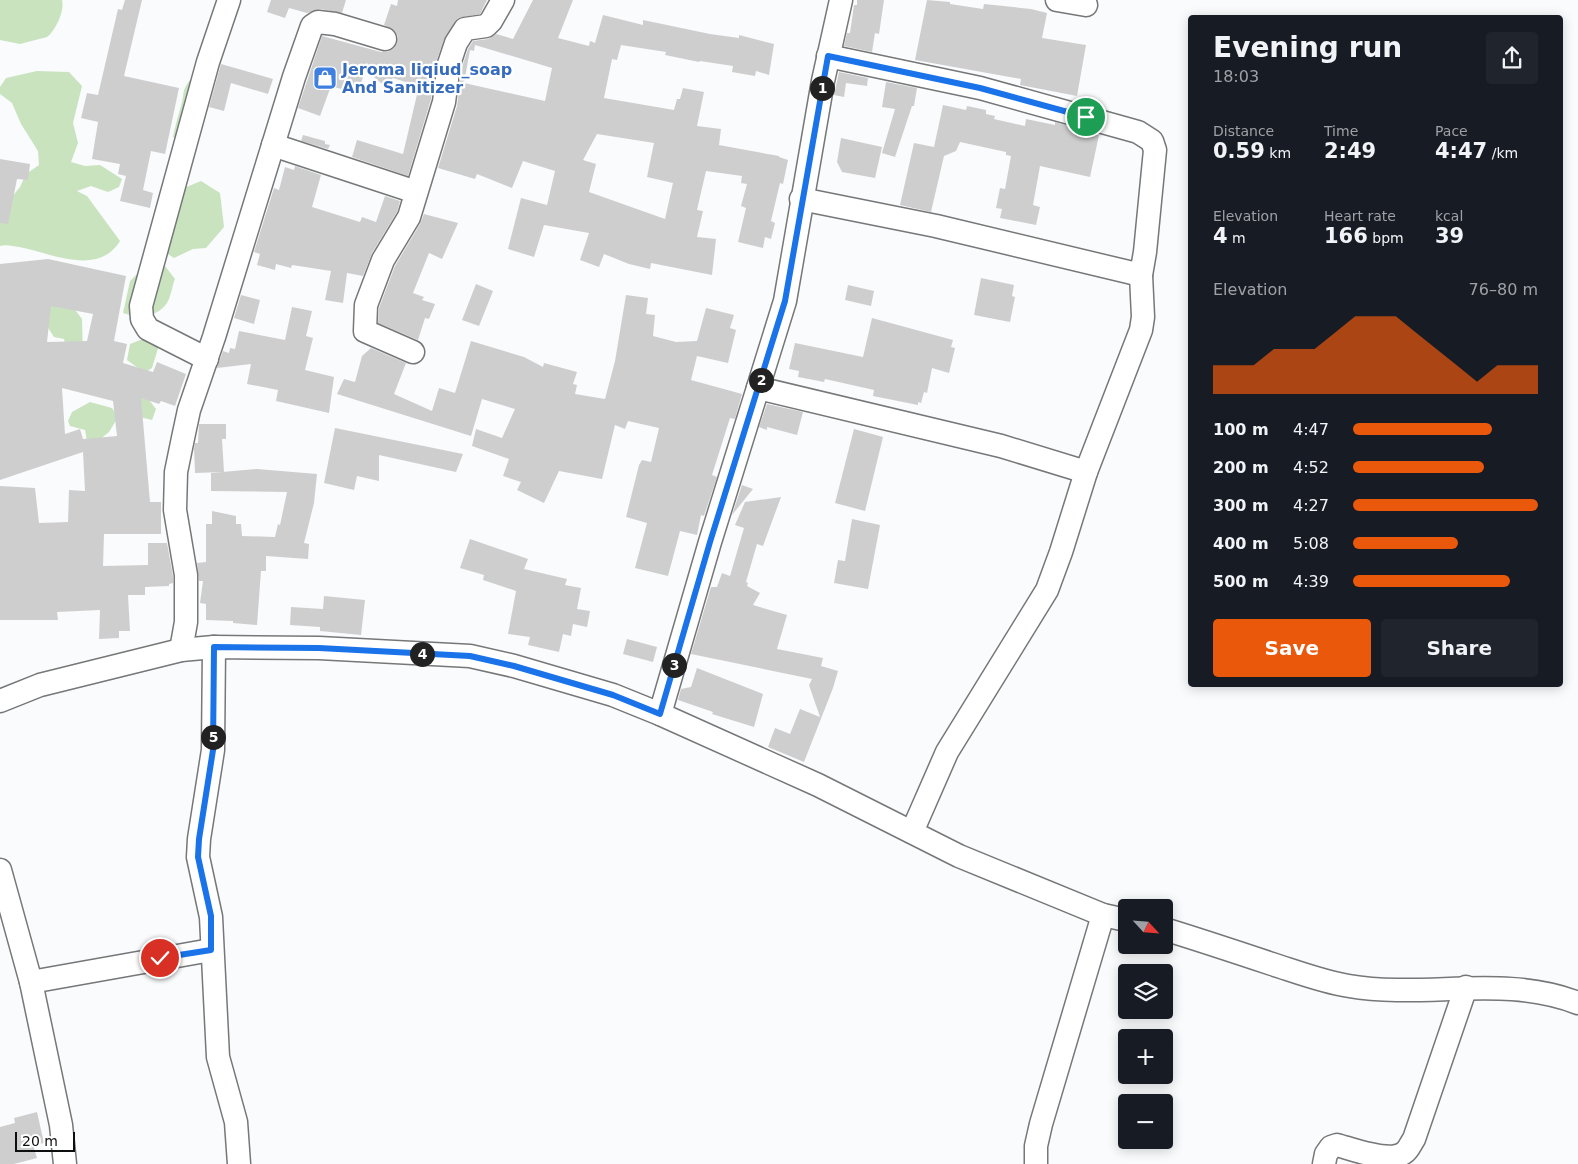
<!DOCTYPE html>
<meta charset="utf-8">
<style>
body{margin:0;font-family:"DejaVu Sans",sans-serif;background:#20242c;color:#f1f3f6;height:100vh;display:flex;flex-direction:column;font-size:19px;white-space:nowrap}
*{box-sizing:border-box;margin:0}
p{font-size:16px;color:#9ea1a6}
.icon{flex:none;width:28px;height:28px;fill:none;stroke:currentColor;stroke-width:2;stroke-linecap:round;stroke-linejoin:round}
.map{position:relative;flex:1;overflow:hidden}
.sheet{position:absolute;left:1188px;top:15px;width:375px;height:672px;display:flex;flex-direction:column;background:#171b24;border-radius:5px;box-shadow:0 2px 12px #0003}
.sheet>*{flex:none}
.needle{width:32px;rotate:116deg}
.tools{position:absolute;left:1118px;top:899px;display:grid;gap:10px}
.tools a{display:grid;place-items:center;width:55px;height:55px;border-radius:5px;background:#171b24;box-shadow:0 2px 12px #0003;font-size:25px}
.scale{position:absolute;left:15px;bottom:12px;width:60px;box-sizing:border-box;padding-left:5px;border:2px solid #0d0e0e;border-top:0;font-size:14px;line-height:18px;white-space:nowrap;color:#0d0e0e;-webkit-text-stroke:4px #fff;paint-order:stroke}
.pin{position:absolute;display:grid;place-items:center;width:42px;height:42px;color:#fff;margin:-21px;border:2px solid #fff;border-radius:50%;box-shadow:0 1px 5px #0007}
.km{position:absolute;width:25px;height:25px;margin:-12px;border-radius:50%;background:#222;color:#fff;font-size:14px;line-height:25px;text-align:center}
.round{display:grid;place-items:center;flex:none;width:52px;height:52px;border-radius:5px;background:#20242c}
.head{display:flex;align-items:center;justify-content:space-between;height:85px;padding:0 25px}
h1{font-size:28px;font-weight:800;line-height:38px}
.figures{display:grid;grid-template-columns:repeat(3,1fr);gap:8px;height:85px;padding:5px 25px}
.figures div{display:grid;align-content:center}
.figures b{font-size:21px;font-weight:800}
.figures small{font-size:14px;font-weight:400}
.figures p{font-size:14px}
.chart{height:140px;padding:10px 25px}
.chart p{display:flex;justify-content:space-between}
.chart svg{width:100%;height:90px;margin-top:5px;fill:#ea580c;opacity:.7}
.action{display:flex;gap:10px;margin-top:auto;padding:10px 25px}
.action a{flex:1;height:58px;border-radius:5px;background:#ea580c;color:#fff;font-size:20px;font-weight:800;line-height:58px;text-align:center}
.action a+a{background:#20242c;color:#f1f3f6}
ul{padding:0 25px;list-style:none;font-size:16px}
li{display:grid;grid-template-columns:80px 60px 1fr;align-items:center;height:38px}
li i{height:12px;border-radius:6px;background:#ea580c}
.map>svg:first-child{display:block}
.green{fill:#c9e3bf}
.building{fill:#cfcecf;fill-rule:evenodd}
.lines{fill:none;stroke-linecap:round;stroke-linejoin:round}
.street-casing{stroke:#757778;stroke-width:25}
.street{stroke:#fff;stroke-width:22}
.route-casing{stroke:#fff;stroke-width:10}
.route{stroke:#1a73e8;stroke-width:6}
.labels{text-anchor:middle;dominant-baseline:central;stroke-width:4.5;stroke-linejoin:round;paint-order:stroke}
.shop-label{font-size:16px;font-weight:bold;fill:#366cbe;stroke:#fff;text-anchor:start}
</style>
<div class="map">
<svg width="1578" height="1164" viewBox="0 0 1578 1164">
<rect width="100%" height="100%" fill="#fafbfd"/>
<g class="green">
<path d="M 0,0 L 62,0 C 65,11 55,31 47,37 L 20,44 L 0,40 Z"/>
<path d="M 37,71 L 69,72 L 82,86 L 73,123 L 78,143 L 71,162 L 85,166 L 100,165 L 122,179 L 119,187 L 108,192 L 91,186 L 77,191 L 87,196 L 120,241 C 98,277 51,253 19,247 C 13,246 6,244 0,246 L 0,203 L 11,198 L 20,187 L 26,174 L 39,165 L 38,151 L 21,124 L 12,103 L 0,94 L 0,87 L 6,78 Z"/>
<path d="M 210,77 L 215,83 L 203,113 L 204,123 L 190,146 L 173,137 C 175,126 178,117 181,106 C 185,93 181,92 190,80 Z"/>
<polygon points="201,181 220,193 224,227 206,248 193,249 174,258 163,251 184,188"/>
<path d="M 165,266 L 175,279 C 172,286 171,297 167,303 C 157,318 138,318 123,313 L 130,281 L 141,270 Z"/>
<polygon points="36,298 70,303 82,319 83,357 70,368 64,339 54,337 45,323"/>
<polygon points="148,337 160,342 152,368 146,372 146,396 156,409 152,420 124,413 138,368 127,360 130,344"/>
<polygon points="90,402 112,408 118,417 109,432 94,444 87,442 85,430 70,426 68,421 72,412"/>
</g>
<g class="building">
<polygon points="125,0 142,0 124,76 179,88 165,154 151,151 143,190 153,193 150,208 120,201 126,176 118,174 120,164 92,159 98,122 81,118 87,93 98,95 118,9 122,10"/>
<polygon points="271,0 346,0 342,13 320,9 307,13 289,8 285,18 267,12"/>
<polygon points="398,0 487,0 480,14 458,18 444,39 436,62 431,99 408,176 352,157 357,140 403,154 419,86 393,78 386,87 365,70 358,94 331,86 320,116 298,108 322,36 381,52 388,52 394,48 397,43 398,36 394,30 384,25 391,4 397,6"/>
<path d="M 533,0 L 573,0 L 558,38 L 589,46 L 590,41 L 595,43 L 603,15 L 643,25 L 643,20 L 710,34 L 739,38 L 739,35 L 774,44 L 769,75 L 756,71 L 755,76 L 732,72 L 733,66 L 700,61 L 699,62 L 665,55 L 666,52 L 621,45 L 617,60 L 612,59 L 604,98 L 674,110 L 677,99 L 680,99 L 683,88 L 704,92 L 697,126 L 721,129 L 719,145 L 779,156 L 779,157 L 788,160 L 783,184 L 780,183 L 771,221 L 775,223 L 771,239 L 765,237 L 763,248 L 738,242 L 746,208 L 741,206 L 747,184 L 741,183 L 742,176 L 706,171 L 697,210 L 703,211 L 697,237 L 716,239 L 712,275 L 651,263 L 650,269 L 629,264 L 604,254 L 599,267 L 580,260 L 589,233 L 544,225 L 534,257 L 508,249 L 521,198 L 547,205 L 555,171 L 523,161 L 512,188 L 477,174 L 475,179 L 438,168 L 457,106 L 462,67 L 468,49 L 473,41 L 488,39 L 496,34 L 513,39 ZM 475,45 L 552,68 L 545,101 L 464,83 L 470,50 L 474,51 ZM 597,134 L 654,143 L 647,177 L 673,183 L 665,219 L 589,192 L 596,164 L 583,160 Z"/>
<polygon points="857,0 884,0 879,34 875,33 872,52 844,46 847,33 850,33 854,5 857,5"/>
<polygon points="927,0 950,2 950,4 983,9 984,4 1031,9 1047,13 1042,38 1086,45 1077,96 1020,85 1021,79 915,60"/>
<polygon points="221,64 273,79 268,94 231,83 224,111 209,107"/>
<polygon points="839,72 868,78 867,86 846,83 844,97 834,95"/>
<polygon points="886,82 917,88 914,106 912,106 895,157 882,153 895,109 882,107"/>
<polygon points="943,105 966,110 967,106 986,110 986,114 995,116 994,119 1025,126 1026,119 1055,125 1055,122 1099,135 1090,177 1040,166 1033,205 1040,207 1036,225 1000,218 1002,209 996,208 1000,188 1005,189 1011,156 1006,155 1006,152 960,142 956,151 944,156 931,212 900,205 914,143 934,147"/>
<polygon points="303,135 325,141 325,144 330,145 328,149 301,141"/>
<polygon points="841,138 882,147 875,178 842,172 837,162"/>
<polygon points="0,159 30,164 28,180 17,179 8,224 0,223"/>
<polygon points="295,166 321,175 312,207 360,222 362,217 376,222 385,196 400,201 397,212 372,253 363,276 347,273 343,303 325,300 331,271 292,265 291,268 276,264 275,270 257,265 260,254 254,252 274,188 279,190 285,167 294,170"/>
<polygon points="424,214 458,223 442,259 429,253 413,293 424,297 422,300 435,304 429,319 425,318 418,340 378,323 379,308 395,266 420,224"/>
<path d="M 48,259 L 126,276 L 114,341 L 127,344 L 123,363 L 153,372 L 157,362 L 186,374 L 175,406 L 161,401 L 159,404 L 141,398 L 150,502 L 161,502 L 161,534 L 104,534 L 103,566 L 148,565 L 148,543 L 167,543 L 173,576 L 173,583 L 169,584 L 169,586 L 145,587 L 145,595 L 128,595 L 130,631 L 119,631 L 119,638 L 99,639 L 100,610 L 57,612 L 58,620 L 0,620 L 0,486 L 35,488 L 39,523 L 68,522 L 69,490 L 85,491 L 83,452 L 0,480 L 0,264 ZM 51,306 L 93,314 L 87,341 L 47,342 ZM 62,388 L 113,401 L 117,436 L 83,439 L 80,429 L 65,434 Z"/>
<polygon points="981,278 1014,285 1012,296 1015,297 1010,322 974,315"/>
<polygon points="476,284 493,291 479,326 462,320"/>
<polygon points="848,285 874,291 871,306 845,300"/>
<polygon points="241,295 260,300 254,324 234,318"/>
<polygon points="626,295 648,298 646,314 655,315 653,336 676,342 697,341 706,308 734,315 730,328 736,330 728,363 697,356 691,380 742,394 735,419 730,418 712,475 717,477 704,516 701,515 697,535 680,531 668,576 635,568 647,523 626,517 639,465 642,460 651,462 659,428 628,421 625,429 615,425 602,479 559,471 544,503 517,490 521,482 503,476 509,459 472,446 476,429 502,438 515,409 482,399 471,436 337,394 344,379 355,382 362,356 371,348 406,363 394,394 432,411 439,388 455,393 471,341 524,357 543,367 544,363 577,372 573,384 577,385 575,394 605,399 615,361"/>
<polygon points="292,307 312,311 306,336 313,338 305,370 334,377 329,413 276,401 278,390 247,384 251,364 217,368 223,351 229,353 230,348 235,349 239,331 285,340"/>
<polygon points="872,318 953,340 951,347 955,348 949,373 932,368 927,393 924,392 921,403 918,402 918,405 873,396 874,390 825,379 824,382 798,377 799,371 789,369 795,343 863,357"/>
<polygon points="767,404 803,412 797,435 767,427 767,430 759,427"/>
<polygon points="199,424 226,424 226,439 222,439 224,472 195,473 194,449 195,443 198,443"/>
<polygon points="335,428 463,454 456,472 379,455 379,481 357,476 354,490 324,483"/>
<polygon points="854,429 883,437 865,511 835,503"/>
<polygon points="257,469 317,474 314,503 304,543 309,544 308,559 266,556 266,571 261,571 257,625 233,623 233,621 206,620 206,604 200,603 203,581 199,581 197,563 206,562 206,524 212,524 212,511 236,516 236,524 241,524 242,536 275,537 278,524 280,525 287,492 211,491 211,473"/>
<polygon points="742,485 753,489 732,515"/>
<polygon points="781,497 763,546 757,544 746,582 748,583 747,586 760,593 753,605 787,615 777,649 823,658 821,666 838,671 833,688 804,762 768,747 775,728 790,734 800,709 820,717 809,685 812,679 691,654 711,587 717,587 722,573 730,576 744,528 735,525 745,502"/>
<polygon points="852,519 880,525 868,589 834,583 838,560 845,561"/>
<polygon points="470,539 528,559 524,569 567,579 565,585 581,588 577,609 590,611 587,627 573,624 571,636 563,634 559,652 528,645 530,637 508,634 516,591 483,580 484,575 460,568"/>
<polygon points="324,596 365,600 361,635 320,631 320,627 290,625 291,607 323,609"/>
<polygon points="627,639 657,647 653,662 623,654"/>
<polygon points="697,668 763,694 754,727 712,714 713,712 678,700 681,689 691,687"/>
<polygon points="37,1112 44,1143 33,1145 37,1158 14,1164 0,1164 0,1127 15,1123 14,1118"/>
</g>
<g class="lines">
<g class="street-casing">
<g id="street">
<polyline points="1057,0 1086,5"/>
<polyline points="828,56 980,88 1138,132 1152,141 1155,150 1145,252 1141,275 1143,317 1141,330 1086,472 1061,552 1047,590 947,752 912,832"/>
<polyline points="273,145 416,192"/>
<polyline points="801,199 936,226 1141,275"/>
<polyline points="413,352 365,331 366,305 383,260 409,217 444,102 449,64 456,43 465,29 486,26 491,21 503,0"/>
<polyline points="207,359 148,329 142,319 141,306 208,62 229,0"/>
<polyline points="758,388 1001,446 1086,472"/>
<polyline points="214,647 213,750 199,839 198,857 211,917 218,1057 236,1122 239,1164"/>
<polyline points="181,650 186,622 186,575 175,510 176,472 183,438 189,410 214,337 294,77 312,26 318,22 335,24 385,39"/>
<polyline points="0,701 40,685 181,650 214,647 319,648 470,656 514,666 613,695 660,714 818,785 959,856 1103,915 1126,920"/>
<polyline points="660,714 710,542 785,301 823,81 841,0"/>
<polyline points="0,870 31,982 61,1125 65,1164"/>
<path d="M 1164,929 C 1200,940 1236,952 1272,964 C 1297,972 1323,982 1349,986 C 1425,999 1504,974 1578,1003"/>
<polyline points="31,982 211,950"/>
<polyline points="1036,1164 1036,1146 1041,1124 1103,915"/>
<path d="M 1324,1164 L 1326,1154 L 1331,1147 L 1337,1145 C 1355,1150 1391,1164 1405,1152 C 1409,1149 1411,1143 1414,1139 L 1466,987"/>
</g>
</g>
<use href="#street" class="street"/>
</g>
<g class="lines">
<g class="route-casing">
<polyline id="route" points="160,958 211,950 211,916 198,857 199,839 213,750 214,647 319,648 470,656 514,666 613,695 660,714 710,542 785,301 828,56 980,88 1086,117"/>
</g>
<use href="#route" class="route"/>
</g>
<defs>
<g id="shop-square" transform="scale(1.25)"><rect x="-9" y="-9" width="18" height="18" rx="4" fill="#3f7fe0" stroke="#fff"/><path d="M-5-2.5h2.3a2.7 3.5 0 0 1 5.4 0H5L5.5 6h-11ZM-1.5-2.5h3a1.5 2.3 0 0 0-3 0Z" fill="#fff"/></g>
</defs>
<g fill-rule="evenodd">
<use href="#shop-square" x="325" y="78"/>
</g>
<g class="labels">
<g class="shop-label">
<text x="342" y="69">Jeroma liqiud_soap<tspan x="342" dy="18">And Sanitizer</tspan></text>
</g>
</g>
</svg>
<div class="tools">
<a><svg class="needle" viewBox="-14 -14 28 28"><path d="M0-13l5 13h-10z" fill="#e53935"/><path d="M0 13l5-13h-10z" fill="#9ea1a6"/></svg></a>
<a><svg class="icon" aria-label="layers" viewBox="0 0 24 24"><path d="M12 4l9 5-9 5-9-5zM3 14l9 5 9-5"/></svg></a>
<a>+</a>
<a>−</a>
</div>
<div class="scale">20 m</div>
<div class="pin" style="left:1086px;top:117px;background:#1e9e55"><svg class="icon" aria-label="arrive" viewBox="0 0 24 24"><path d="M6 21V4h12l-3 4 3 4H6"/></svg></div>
<div class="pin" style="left:160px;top:958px;background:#d93025"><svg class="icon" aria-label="check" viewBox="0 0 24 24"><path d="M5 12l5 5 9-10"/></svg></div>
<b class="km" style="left:822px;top:88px">1</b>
<b class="km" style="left:761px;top:380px">2</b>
<b class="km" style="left:674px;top:665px">3</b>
<b class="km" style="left:422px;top:654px">4</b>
<b class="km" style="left:213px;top:737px">5</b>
<section class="sheet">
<div class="head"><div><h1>Evening run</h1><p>18:03</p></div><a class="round"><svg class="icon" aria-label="share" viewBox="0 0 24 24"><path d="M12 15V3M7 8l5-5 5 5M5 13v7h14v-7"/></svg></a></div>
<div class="figures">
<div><p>Distance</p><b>0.59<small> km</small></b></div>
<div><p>Time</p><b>2:49</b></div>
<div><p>Pace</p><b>4:47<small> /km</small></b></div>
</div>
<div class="figures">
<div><p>Elevation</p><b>4<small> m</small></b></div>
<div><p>Heart rate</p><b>166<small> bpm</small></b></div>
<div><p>kcal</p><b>39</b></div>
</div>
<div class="chart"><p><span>Elevation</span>76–80 m</p>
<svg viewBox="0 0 160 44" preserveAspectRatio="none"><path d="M0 44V30L10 30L20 30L30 22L40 22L50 22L60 14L70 6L80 6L90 6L100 14L110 22L120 30L130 38L140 30L150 30L160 30V44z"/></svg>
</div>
<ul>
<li><b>100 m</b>4:47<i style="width:75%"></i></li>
<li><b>200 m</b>4:52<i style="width:71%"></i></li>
<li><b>300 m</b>4:27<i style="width:100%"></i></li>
<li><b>400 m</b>5:08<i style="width:57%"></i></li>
<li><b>500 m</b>4:39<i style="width:85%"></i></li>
</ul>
<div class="action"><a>Save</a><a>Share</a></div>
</section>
</div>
